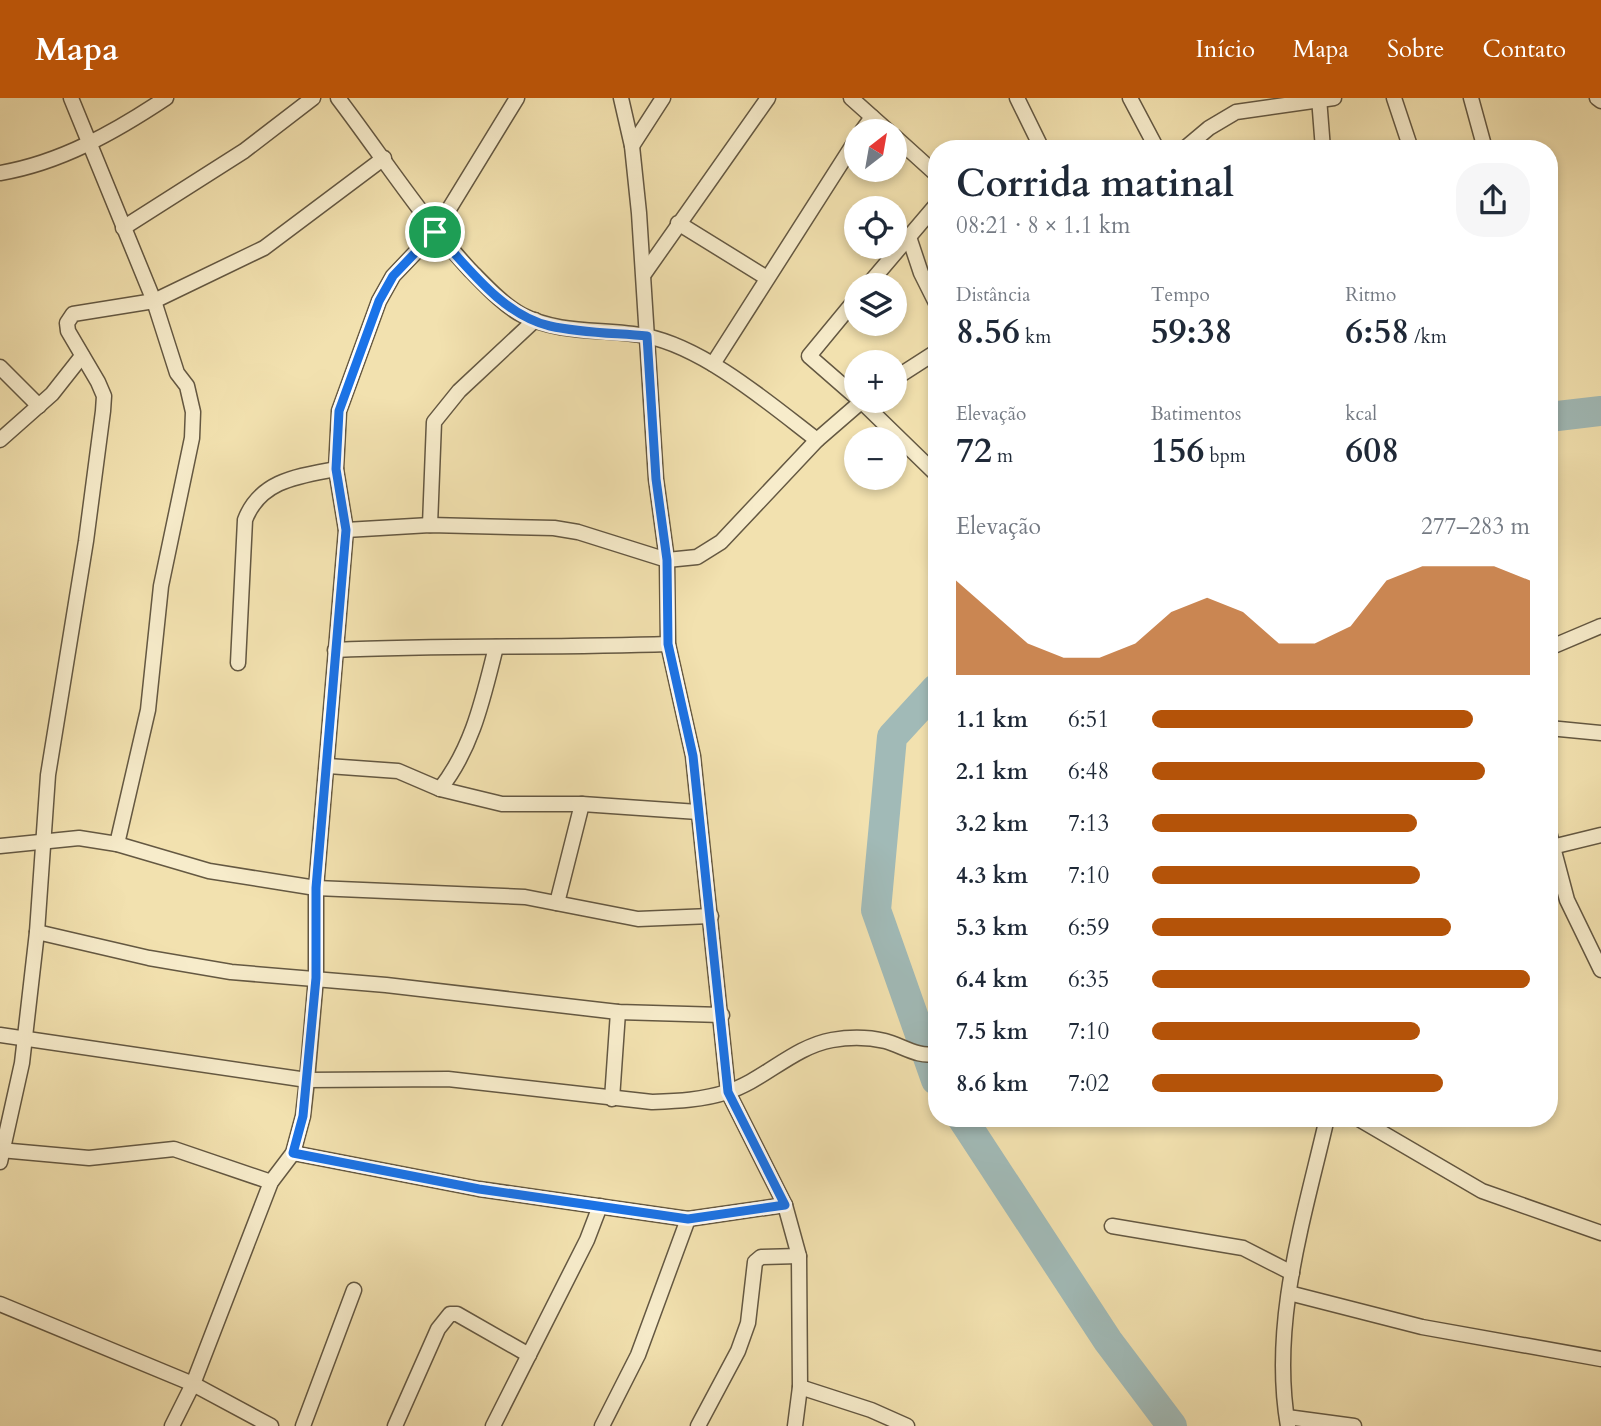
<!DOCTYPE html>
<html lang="pt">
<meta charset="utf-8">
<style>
body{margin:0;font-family:Cardo,serif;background:#f6f6f7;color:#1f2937;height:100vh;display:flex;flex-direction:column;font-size:26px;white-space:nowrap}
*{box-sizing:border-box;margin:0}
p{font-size:23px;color:#747a83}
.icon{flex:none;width:38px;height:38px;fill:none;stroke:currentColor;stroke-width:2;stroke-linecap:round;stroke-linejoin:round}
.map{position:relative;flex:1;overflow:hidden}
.sheet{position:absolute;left:928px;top:42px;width:630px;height:987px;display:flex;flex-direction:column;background:#fff;border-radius:28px;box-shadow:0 4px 10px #0003}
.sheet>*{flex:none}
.needle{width:46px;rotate:31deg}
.controls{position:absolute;left:844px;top:21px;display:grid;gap:14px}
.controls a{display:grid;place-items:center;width:63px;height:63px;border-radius:50%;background:#fff;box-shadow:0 4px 10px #0003;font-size:35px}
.pin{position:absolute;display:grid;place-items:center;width:60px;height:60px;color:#fff;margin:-30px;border:4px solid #fff;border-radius:50%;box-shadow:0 2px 7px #0007}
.round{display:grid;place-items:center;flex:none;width:74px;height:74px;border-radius:28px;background:#f6f6f7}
.summary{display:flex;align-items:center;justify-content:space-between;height:119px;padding:0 28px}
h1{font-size:38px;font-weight:700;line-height:52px}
.metrics{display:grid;grid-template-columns:repeat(3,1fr);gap:10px;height:119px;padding:7px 28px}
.metrics div{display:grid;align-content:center}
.metrics b{font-size:35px;font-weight:700}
.metrics small{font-size:19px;font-weight:400}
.metrics p{font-size:19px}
.chart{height:196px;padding:14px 28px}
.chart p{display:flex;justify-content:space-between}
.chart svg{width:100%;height:126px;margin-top:7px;fill:#b45309;opacity:.7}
ul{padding:0 28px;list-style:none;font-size:23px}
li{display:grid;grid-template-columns:112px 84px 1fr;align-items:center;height:52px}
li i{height:18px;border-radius:9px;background:#b45309}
header{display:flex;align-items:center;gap:42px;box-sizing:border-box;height:98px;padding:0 35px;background:#b45309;color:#fff}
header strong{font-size:33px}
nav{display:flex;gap:38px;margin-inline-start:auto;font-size:24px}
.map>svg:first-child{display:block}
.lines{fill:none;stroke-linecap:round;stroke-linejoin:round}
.river{stroke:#a1bab7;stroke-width:30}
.minor-casing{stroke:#645842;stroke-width:17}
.minor{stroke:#f7eccb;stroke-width:14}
.route-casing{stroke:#fff;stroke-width:14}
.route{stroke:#1a73e8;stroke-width:9}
</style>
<header>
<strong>Mapa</strong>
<nav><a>Início</a><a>Mapa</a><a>Sobre</a><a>Contato</a></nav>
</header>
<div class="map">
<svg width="1601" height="1328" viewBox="0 0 1601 1328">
<rect width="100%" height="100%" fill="#f2e1af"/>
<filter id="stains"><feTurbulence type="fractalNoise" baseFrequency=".00286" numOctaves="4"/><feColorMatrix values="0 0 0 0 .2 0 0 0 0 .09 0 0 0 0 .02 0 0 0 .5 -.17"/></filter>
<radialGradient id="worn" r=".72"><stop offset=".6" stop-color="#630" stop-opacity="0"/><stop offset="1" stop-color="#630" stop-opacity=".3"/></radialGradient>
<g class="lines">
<g class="river">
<polyline points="1549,319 1601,313"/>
<polyline points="936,591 892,639 876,812 936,982"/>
<polyline points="962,1020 1108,1243 1172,1328"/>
</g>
<g class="minor-casing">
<g id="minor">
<polyline points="71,0 154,203 177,275 187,288 193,314 192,340 161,488 148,612 117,746"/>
<path d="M 338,0 C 382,58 421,119 470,172 C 485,187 503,207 522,217 C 561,237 605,230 646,238 C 705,250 770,306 817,342"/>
<polyline points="621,0 632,48 639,115 656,381 667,462 668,546 693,658 728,994 785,1107 799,1158 800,1289 795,1328"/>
<polyline points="851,0 888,33"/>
<polyline points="1017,0 1042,51"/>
<polyline points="1130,0 1157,51"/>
<polyline points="1319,0 1323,51"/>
<polyline points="1394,0 1411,51"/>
<polyline points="1471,0 1485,51"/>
<polyline points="1597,0 1601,3"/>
<polyline points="862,33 872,19"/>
<polyline points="894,38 936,76"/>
<polyline points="632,48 663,0"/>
<polyline points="1184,51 1209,30 1236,14 1334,0"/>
<path d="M 0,75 C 60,65 115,34 166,0"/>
<polyline points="678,125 767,180"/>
<polyline points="123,130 244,53 313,0"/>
<polyline points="909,139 921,175 936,205"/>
<polyline points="644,176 768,0"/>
<polyline points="868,187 936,107"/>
<polyline points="856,201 809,258 856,299"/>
<polyline points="713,266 856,42"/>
<polyline points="0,269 39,308"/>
<polyline points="894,281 936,254"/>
<polyline points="861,303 936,376"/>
<polyline points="0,342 52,296 82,258"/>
<polyline points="430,427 434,324 459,293 535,222"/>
<polyline points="346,432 430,427 554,430 578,434 667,462 697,459 721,444 817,342 862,303"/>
<polyline points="1549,550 1601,528"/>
<path d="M 335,552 C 446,547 557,550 668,546"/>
<path d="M 238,565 L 245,422 C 260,382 299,378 336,371"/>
<polyline points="1549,630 1601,635"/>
<polyline points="328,668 398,673 440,691 502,706 582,706 698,714"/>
<path d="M 440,691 C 473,649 483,600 496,549"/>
<polyline points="1549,734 1567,802 1601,872"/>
<polyline points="0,748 79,740 117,746 209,773 316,790 525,799 638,821 711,818"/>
<polyline points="1552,749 1601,737"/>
<polyline points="557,805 582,706"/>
<polyline points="37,834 149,860 231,874 386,887 618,914 722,917"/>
<path d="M 0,937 L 307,982 L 448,981 L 652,1004 C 677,1003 703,1002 727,994 C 763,983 793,949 832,942 C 849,939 868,939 885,943 C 901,947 920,961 936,955"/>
<polyline points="612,1001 618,914"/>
<polyline points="1357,1020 1482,1093 1601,1135"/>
<polyline points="0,1052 89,1060 174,1051 271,1084"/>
<polyline points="293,1055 479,1091 688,1121 785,1107"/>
<polyline points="0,1064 22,965 37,834 48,677 86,443 103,313 104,298 98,284 68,233 67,225 73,216 154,203 264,150 384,60"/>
<polyline points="1112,1128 1243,1150 1292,1175"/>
<polyline points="1289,1195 1422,1229 1601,1261"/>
<polyline points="0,1206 193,1286 271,1328"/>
<polyline points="800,1289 871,1312 907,1328"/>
<polyline points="1287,1319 1354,1328"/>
<polyline points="172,1328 193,1286 271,1084 293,1055 303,1018 307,982 316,880 316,790 346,432 336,371 339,313 379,203 393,178 435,134 517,0"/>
<polyline points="303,1328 354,1192"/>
<polyline points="395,1328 438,1231 450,1216 457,1216 529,1257"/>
<polyline points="493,1328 587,1142 600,1108"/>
<polyline points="602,1328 638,1257 688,1121"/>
<polyline points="698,1328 738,1253 748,1225 755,1164 761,1159 799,1158"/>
<path d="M 1288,1328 C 1270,1225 1304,1120 1327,1020"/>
</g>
</g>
<use href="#minor" class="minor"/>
</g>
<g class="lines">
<g class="route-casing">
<path id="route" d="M 435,134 C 467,168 502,217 550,228 C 581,235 615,235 647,238 L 656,381 L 667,462 L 668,546 L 693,658 L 728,994 L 785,1107 L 688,1121 L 479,1091 L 293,1055 L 303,1018 L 316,880 L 316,790 L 346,432 L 336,371 L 339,313 L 379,203 L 393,178 Z"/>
</g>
<use href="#route" class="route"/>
</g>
<rect width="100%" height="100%" filter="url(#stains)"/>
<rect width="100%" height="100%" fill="url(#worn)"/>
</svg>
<div class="controls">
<a><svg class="needle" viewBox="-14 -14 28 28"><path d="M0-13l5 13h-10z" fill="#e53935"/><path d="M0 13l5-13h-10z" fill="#747a83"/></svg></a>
<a><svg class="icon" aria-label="locate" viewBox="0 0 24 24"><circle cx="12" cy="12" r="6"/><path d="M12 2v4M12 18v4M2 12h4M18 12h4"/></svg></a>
<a><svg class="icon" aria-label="layers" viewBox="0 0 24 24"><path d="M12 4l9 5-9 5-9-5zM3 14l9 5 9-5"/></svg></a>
<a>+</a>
<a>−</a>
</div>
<div class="pin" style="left:435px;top:134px;background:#1e9e55"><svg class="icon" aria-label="arrive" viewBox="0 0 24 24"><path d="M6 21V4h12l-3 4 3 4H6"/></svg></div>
<section class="sheet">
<div class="summary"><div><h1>Corrida matinal</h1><p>08:21 · 8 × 1.1 km</p></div><a class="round"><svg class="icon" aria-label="share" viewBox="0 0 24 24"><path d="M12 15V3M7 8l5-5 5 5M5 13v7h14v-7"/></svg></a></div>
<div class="metrics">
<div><p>Distância</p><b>8.56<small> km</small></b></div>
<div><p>Tempo</p><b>59:38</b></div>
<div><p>Ritmo</p><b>6:58<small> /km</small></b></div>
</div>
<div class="metrics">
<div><p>Elevação</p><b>72<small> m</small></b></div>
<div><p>Batimentos</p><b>156<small> bpm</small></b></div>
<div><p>kcal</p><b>608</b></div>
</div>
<div class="chart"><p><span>Elevação</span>277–283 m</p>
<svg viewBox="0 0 160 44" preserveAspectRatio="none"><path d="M0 44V11L10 22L20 33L30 38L40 38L50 33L60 22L70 17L80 22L90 33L100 33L110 27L120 11L130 6L140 6L150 6L160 11V44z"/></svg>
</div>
<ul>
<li><b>1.1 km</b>6:51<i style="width:85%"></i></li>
<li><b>2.1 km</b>6:48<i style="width:88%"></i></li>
<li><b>3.2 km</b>7:13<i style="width:70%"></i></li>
<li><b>4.3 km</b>7:10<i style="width:71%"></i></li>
<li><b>5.3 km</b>6:59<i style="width:79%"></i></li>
<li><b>6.4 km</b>6:35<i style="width:100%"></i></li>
<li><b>7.5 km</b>7:10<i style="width:71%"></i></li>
<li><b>8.6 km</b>7:02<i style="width:77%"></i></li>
</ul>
</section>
</div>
